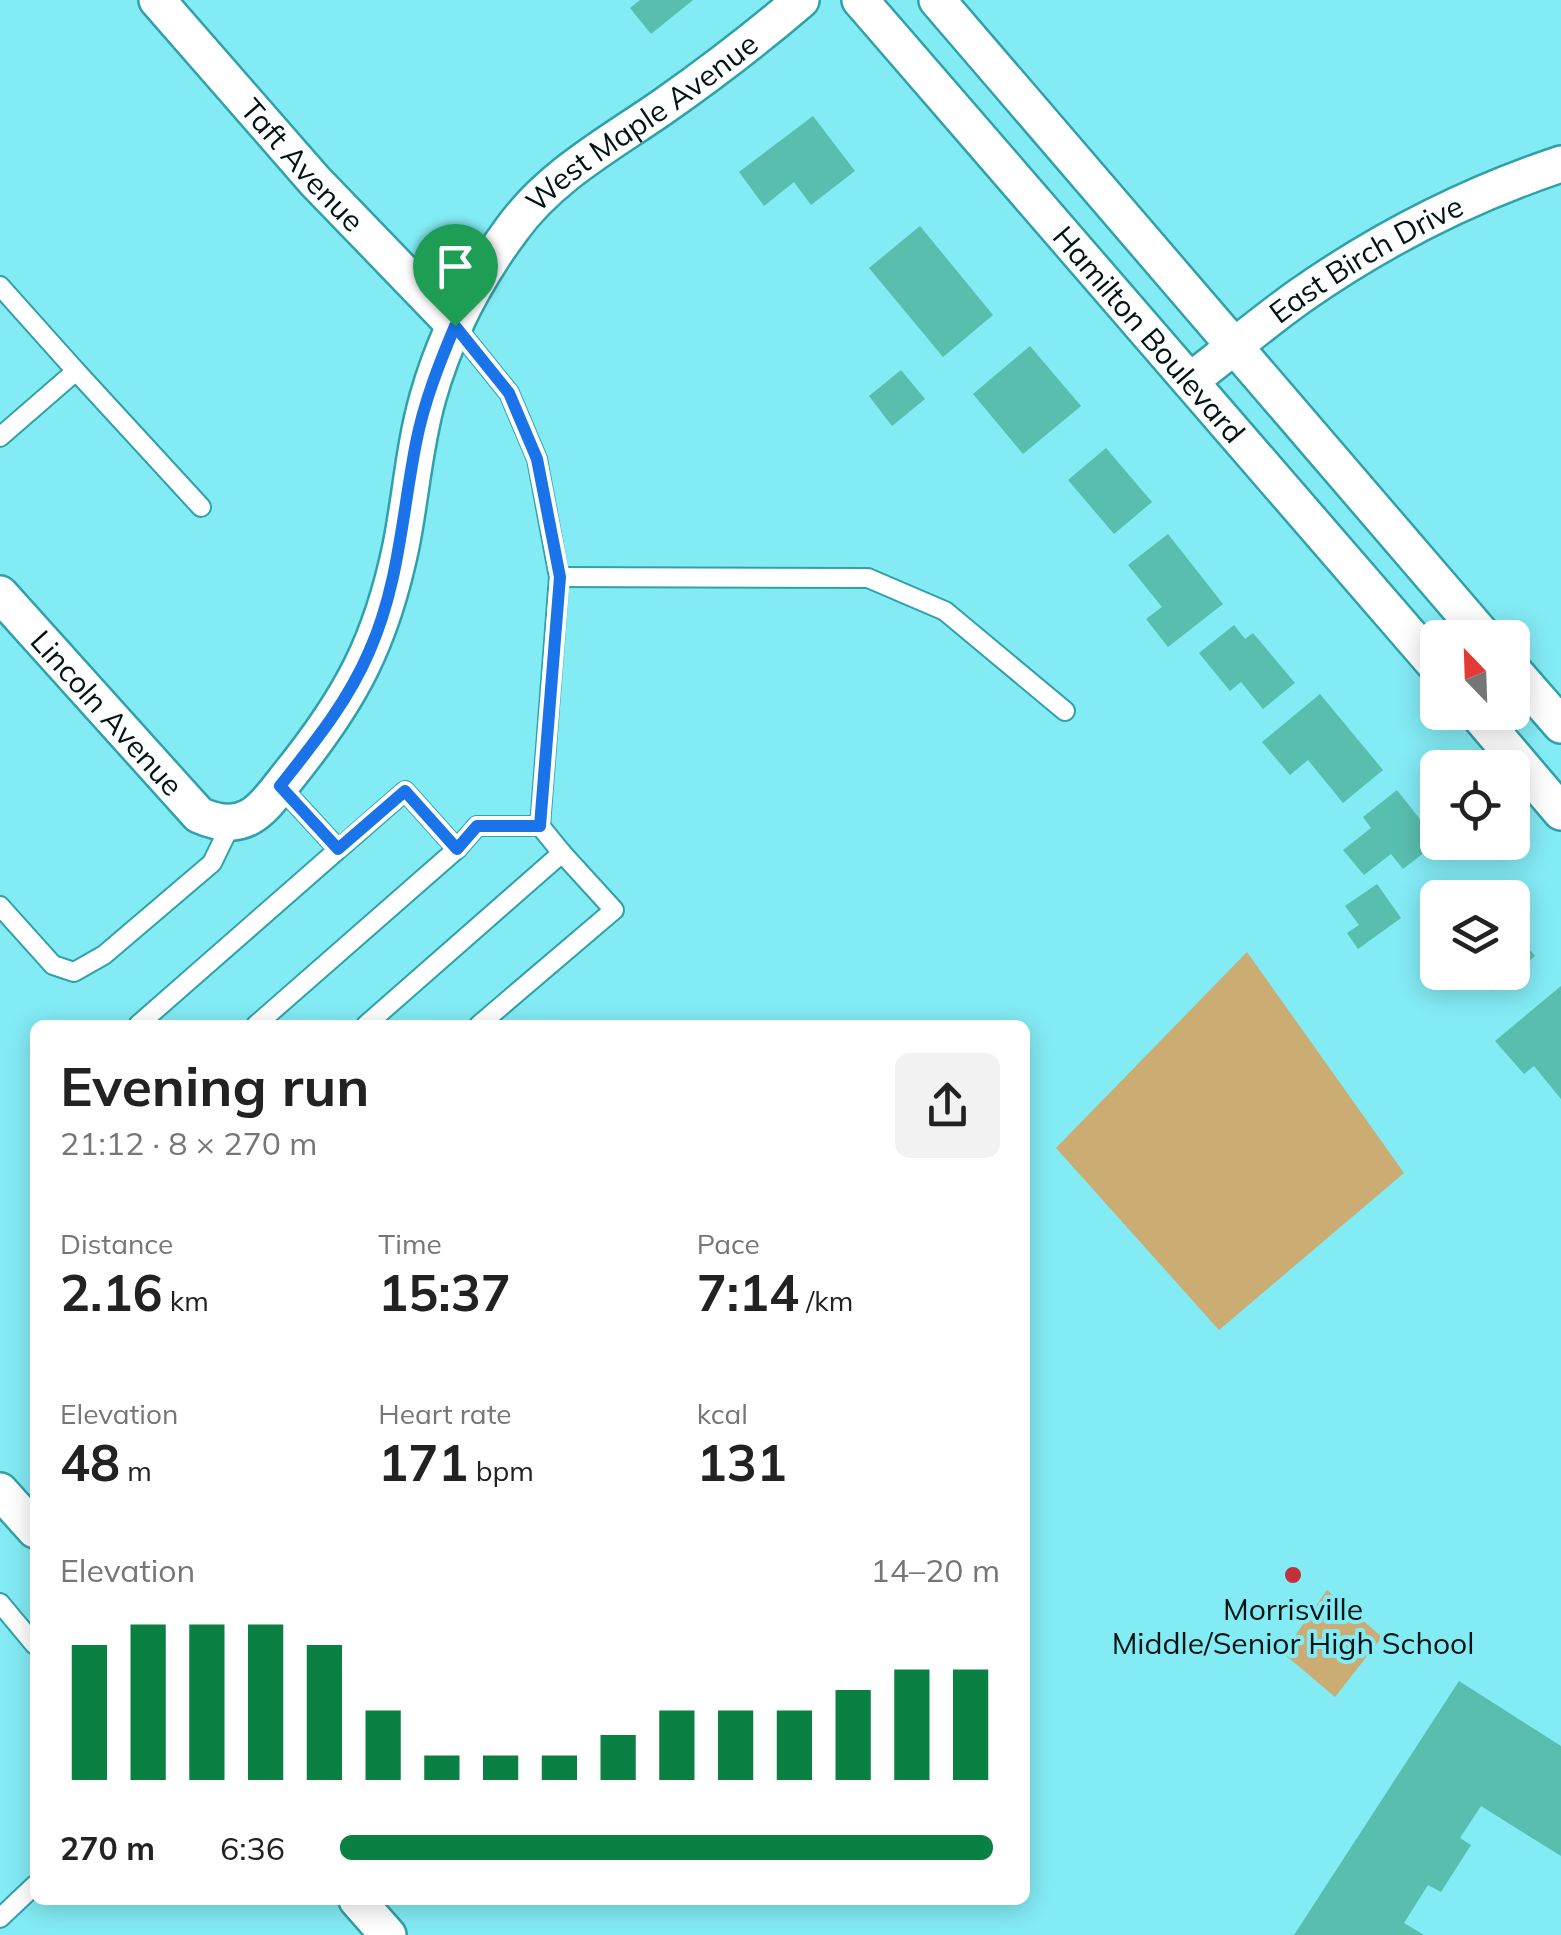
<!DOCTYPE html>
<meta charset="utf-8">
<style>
body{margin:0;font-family:Mulish,sans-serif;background:#f2f2f2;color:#222;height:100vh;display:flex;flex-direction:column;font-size:38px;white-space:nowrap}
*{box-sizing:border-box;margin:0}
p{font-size:32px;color:#767676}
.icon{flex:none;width:55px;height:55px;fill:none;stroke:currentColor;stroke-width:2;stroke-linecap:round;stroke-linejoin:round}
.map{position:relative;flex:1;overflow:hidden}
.details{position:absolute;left:30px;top:1020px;width:1000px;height:885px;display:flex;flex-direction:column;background:#fff;border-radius:15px;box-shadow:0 5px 25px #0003}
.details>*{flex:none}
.needle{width:65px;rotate:337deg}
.tools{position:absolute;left:1420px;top:620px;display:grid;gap:20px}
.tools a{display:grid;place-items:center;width:110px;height:110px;border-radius:15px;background:#fff;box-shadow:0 5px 25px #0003;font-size:50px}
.pin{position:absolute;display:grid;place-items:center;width:85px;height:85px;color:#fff;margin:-102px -42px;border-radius:50% 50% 50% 0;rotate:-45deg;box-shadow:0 0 10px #0007}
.pin .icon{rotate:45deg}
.round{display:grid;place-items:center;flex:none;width:105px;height:105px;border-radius:15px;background:#f2f2f2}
.overview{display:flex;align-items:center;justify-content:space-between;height:170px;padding:0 30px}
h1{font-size:55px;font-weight:700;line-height:75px}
.metrics{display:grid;grid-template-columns:repeat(3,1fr);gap:15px;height:170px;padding:10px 30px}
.metrics div{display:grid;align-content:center}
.metrics b{font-size:50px;font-weight:700}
.metrics small{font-size:28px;font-weight:400}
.metrics p{font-size:28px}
.chart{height:280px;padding:20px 30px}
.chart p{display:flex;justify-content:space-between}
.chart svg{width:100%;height:180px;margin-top:10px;stroke:#0b8043;stroke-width:6}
ul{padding:0 30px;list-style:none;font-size:32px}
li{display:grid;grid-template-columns:160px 120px 1fr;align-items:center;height:75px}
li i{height:25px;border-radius:12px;background:#0b8043}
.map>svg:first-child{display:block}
.green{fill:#cbac72}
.building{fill:#58beae}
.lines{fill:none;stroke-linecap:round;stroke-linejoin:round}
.service-casing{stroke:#30a1a9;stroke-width:22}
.minor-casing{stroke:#30a1a9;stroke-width:40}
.service{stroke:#fff;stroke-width:18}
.minor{stroke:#fff;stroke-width:35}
.route-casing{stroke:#fff;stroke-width:20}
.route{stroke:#1a73e8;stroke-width:12}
.poi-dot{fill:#c1313a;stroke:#83ebf4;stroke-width:4}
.labels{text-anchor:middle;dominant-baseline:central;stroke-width:8;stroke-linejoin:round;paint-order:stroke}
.street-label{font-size:30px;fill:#001416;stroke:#83ebf4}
.poi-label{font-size:30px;fill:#001416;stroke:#83ebf4}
</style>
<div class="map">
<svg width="1561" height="1935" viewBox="0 0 1561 1935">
<rect width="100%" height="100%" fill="#83ebf4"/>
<g class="green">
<polygon points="1247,952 1404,1173 1219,1330 1056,1148"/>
<polygon points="1327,1590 1382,1637 1335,1697 1283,1653"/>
</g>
<g class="building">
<polygon points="640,0 693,0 651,34 630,8"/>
<polygon points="813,116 855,171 811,205 794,182 764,206 739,172"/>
<polygon points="920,226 993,315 943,357 869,268"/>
<polygon points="1030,346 1081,406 1023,454 973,394"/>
<polygon points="901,370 925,399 892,426 869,396"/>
<polygon points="1106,448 1152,502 1114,534 1068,480"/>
<polygon points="1168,534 1223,604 1168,647 1146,619 1162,607 1128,565"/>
<polygon points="1234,625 1245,639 1253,633 1295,683 1263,709 1241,682 1230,691 1199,653"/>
<polygon points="1320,694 1383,770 1343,803 1308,760 1290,775 1262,742"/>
<polygon points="1397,790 1438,842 1403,869 1391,854 1364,875 1343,850 1371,828 1363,817"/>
<polygon points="1377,884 1401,918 1358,949 1347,933 1359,925 1345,906"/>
<polygon points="1512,929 1535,956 1493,991 1478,972 1512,972"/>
<polygon points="1561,986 1561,1099 1534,1066 1524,1074 1495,1041"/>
<polygon points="1459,1681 1561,1746 1561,1856 1481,1806 1460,1838 1471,1845 1441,1892 1428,1885 1404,1923 1424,1935 1294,1935"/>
</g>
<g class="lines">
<g class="service-casing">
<g id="service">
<polyline points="0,286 76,371 0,437"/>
<polyline points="455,326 509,393 537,459 559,577 540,826"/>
<polyline points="76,371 201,507"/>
<polyline points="559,577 868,578 945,611 1065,711"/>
<polyline points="280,786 338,849"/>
<polyline points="0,906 53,965 74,972 104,955 212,863 231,824"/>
<polyline points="138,1025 405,791 457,849 256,1025"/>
<polyline points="366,1025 562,853 540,826 477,826 457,849"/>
<polyline points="479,1025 614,910 562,853"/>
<polyline points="0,1603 35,1645"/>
<polyline points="0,1918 35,1885"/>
</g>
</g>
<g class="minor-casing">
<g id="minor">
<path id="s1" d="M 157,0 L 315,181 L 455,326"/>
<path id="s2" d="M 860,0 L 1438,668"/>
<polyline points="937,0 1485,638"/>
<path id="s3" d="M 1190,381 C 1227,353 1262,323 1300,296 C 1380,240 1468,195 1561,164"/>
<path id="s4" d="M 0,594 L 199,815 C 247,836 262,809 290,774 C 351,698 381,642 401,546 C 411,496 414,446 428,397 C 445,337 475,279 512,229 C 551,175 611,143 664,106 C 711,73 758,37 801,0"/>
<polyline points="1512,669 1561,725"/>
<polyline points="1476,712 1561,812"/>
<polyline points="0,1491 35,1530"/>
<polyline points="357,1900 388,1935"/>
</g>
</g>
<use href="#service" class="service"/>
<use href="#minor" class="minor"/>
</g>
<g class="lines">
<g class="route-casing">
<path id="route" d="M 455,326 L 509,393 L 537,459 L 560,577 L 540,826 L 477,826 L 457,849 L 405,791 L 338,849 L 280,786 C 314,743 347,703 369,652 C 399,585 402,514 416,443 C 424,402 439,364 455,326 Z"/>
</g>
<use href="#route" class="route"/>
</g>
<circle class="poi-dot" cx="1293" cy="1575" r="10"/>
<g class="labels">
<g class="street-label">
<text stroke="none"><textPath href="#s4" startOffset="1175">West Maple Avenue</textPath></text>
<text stroke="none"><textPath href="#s1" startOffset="220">Taft Avenue</textPath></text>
<text stroke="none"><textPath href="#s3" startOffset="215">East Birch Drive</textPath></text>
<text stroke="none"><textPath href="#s2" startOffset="442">Hamilton Boulevard</textPath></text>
<text stroke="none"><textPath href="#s4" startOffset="160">Lincoln Avenue</textPath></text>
</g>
<g class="poi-label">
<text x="1293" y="1609">Morrisville<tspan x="1293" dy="34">Middle/Senior High School</tspan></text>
</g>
</g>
</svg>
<div class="tools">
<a><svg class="needle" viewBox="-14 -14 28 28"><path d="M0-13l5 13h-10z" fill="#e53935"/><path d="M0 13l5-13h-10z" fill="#767676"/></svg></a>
<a><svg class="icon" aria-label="locate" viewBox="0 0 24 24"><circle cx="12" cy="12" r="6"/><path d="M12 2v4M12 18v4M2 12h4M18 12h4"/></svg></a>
<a><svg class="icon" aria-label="layers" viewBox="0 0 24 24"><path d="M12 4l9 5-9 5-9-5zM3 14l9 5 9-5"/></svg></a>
</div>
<div class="pin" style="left:455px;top:326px;background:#1e9e55"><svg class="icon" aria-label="arrive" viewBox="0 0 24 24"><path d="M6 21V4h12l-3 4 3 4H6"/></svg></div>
<section class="details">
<div class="overview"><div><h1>Evening run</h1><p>21:12 · 8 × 270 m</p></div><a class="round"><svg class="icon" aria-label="share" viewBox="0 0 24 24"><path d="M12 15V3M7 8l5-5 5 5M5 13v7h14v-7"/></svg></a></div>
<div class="metrics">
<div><p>Distance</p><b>2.16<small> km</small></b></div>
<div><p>Time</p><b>15:37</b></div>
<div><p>Pace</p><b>7:14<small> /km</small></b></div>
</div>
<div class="metrics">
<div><p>Elevation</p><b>48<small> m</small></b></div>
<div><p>Heart rate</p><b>171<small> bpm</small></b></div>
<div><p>kcal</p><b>131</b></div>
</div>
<div class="chart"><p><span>Elevation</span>14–20 m</p>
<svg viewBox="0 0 160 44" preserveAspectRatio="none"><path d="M5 44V11M15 44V6M25 44V6M35 44V6M45 44V11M55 44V27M65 44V38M75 44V38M85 44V38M95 44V33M105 44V27M115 44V27M125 44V27M135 44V22M145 44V17M155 44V17"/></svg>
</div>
<ul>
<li><b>270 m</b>6:36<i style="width:99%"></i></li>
</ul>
</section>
</div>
